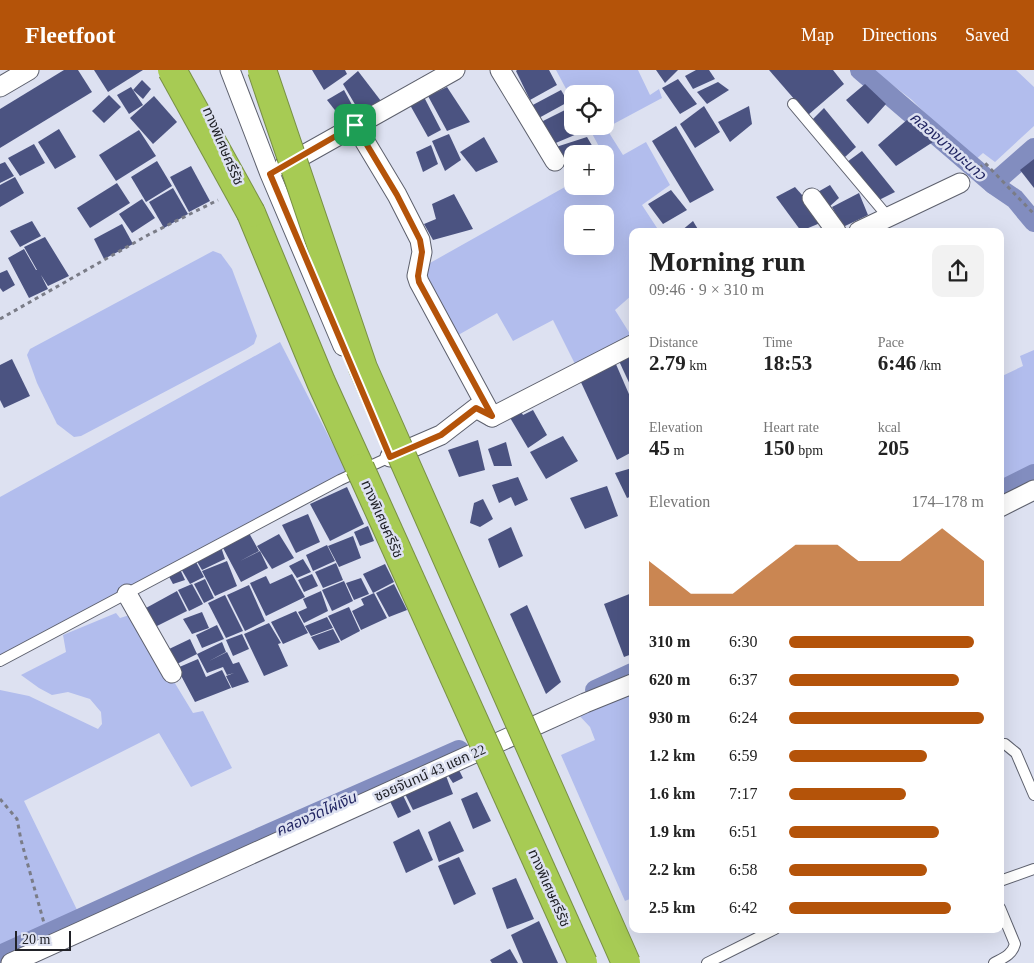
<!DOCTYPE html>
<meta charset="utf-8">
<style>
body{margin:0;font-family:"Times New Roman","Noto Sans Thai",serif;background:#f2f2f2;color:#222;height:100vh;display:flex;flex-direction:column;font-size:19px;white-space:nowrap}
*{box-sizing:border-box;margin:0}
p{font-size:16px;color:#767676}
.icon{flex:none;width:28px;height:28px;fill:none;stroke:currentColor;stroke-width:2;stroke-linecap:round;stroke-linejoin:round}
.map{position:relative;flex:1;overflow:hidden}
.drawer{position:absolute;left:629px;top:158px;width:375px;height:705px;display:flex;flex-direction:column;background:#fff;border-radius:10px;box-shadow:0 5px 20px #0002}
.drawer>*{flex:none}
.buttons{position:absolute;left:564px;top:15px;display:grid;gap:10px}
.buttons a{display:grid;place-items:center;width:50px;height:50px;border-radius:10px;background:#fff;box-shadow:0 5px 20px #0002;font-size:25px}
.scale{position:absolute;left:15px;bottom:12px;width:56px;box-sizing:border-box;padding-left:5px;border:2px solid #212228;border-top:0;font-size:14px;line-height:18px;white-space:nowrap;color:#212228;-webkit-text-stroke:4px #dde1f1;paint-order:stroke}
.pin{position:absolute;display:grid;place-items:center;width:42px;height:42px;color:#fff;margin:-21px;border-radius:10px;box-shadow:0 2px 8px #0006}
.round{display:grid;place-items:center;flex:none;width:52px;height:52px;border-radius:10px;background:#f2f2f2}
.head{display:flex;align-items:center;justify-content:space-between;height:85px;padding:0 20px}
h1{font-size:28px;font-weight:800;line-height:38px}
.stats{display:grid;grid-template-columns:repeat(3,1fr);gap:8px;height:85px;padding:5px 20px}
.stats div{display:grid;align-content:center}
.stats b{font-size:21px;font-weight:800}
.stats small{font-size:14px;font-weight:400}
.stats p{font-size:14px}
.chart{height:140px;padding:10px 20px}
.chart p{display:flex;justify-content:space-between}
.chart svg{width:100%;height:90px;margin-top:5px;fill:#b45309;opacity:.7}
ul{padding:0 20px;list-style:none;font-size:16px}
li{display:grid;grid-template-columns:80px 60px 1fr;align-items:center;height:38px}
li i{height:12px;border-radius:6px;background:#b45309}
header{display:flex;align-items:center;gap:30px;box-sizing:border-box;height:70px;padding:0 25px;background:#b45309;color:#fff}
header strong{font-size:24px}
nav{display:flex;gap:28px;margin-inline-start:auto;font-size:18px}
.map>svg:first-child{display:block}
.green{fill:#b2bded;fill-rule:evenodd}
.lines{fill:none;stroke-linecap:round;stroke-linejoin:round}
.canal{stroke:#828dbf;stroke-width:20}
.building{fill:#4b5381}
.service-casing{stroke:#5d606d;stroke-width:12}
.minor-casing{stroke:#5d606d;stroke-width:21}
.motorway-casing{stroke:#789045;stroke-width:30}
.path{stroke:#7a7c87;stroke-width:3;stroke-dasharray:4 4;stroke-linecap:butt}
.service{stroke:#fff;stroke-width:10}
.minor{stroke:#fff;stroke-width:19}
.motorway{stroke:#a7cb54;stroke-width:28}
.motorway-bridge-casing{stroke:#789045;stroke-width:30;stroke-linecap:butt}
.motorway-bridge{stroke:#a7cb54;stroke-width:28}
.route-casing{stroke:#fff;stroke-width:10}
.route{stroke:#b45309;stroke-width:6}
.labels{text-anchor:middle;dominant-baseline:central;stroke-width:5;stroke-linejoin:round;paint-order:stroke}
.street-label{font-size:14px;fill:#212228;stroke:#dde1f1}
.water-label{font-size:15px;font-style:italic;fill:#212562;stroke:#dde1f1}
</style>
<header>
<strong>Fleetfoot</strong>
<nav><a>Map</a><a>Directions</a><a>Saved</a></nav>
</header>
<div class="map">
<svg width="1034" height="893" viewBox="0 0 1034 893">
<rect width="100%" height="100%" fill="#dde1f1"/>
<g class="green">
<path d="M 556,0 L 638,0 L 650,25 L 659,19 L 662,28 L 606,58 L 623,85 L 646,72 L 670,115 L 642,135 L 659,161 L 632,161 L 632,225 L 615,240 L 632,267 L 576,296 L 553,250 L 513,271 L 497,243 L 453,268 L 414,202 L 572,113 L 572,116 L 605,116 L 605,95 L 608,93 L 605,87 L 605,84 L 603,84 L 588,56 L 605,56 L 605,24 L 572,24 L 572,30 ZM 572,144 L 605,144 L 605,176 L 572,176 Z"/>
<polygon points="873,0 1016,0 1034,17 1034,56 995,92 983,83 973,92 912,30"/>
<polygon points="213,181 221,184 232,199 257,266 254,274 246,279 81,366 74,367 57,354 37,313 27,285 30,279"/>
<polygon points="280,272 347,402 0,586 0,427"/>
<polygon points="1034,280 1034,412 1000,430 1000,307 1023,296 1020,286"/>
<polygon points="116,543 120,548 133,544 193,643 203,641 232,698 191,717 159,663 24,731 79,844 0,879 0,620 29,626 98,659 102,654 101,642 90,629 68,622 52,625 39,618 21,605 66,582 63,565"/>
<polygon points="632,618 632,828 625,831 561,685 595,670 590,657 576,642"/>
</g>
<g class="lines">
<g class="canal">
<polyline points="860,0 993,114 1015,129 1034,152"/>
<polyline points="993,114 1034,78"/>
<polyline points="1000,421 1034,404"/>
<polyline points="595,620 632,603"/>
<polyline points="0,885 200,794 459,680"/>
</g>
</g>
<g class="building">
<polygon points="64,0 78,0 92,22 0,78 0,39"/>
<polygon points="94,0 143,0 108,22"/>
<polygon points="312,0 345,0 347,4 324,20"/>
<polygon points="517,0 549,0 557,15 530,30 516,1"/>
<polygon points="656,0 678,0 665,13"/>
<polygon points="696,0 709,0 715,9 693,19 685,6"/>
<polygon points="769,0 833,0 844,14 808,45"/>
<polygon points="358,1 381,31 360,43 343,14"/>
<polygon points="678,9 697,34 680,44 662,18"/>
<polygon points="142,10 151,19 143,29 133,20"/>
<polygon points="718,12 729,20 707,34 697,22"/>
<polygon points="865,14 886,34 868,54 846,30"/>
<polygon points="131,17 143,35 129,44 117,25"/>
<polygon points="447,17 470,52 447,61 428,26"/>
<polygon points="344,20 357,44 341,48 327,30"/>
<polygon points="561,20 568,32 537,49 529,37"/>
<polygon points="109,25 121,37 104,53 92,41"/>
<polygon points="154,26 177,52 153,74 130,48"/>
<polygon points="424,27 441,60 428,67 410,35"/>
<polygon points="704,36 720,62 695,78 680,54"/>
<polygon points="749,36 752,54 730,72 718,52"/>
<polygon points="824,38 856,77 845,87 813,49"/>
<polygon points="565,40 577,64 551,75 537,54"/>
<polygon points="908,49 933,72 896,96 878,75"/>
<polygon points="676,56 714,120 690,133 652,71"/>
<polygon points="59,59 76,87 55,99 38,72"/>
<polygon points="139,60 156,86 116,111 99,85"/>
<polygon points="449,64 461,90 445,101 432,71"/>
<polygon points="484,67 498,92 476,102 460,82"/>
<polygon points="587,67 597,84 572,84 572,99 566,102 556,77"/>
<polygon points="34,74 45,93 20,106 8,88"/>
<polygon points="431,75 438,94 423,102 416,82"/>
<polygon points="862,81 895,122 879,130 847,92"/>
<polygon points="1034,89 1034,118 1020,100"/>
<polygon points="157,91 172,116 146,132 131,107"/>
<polygon points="5,92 14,106 0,113 0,94"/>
<polygon points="191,96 210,131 189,142 170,107"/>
<polygon points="15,107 24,123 0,137 0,115"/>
<polygon points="117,113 130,133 90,158 77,138"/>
<polygon points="830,115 839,128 829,137 816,123"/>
<polygon points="795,117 825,151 801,161 776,127"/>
<polygon points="173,118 188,144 164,158 149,132"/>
<polygon points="671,120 687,140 663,154 648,134"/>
<polygon points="859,123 868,145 843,157 832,137"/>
<polygon points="454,124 473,159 433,170 424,154 436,149 432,134"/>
<polygon points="142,129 155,148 132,163 119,144"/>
<polygon points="32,151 41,166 20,177 10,161"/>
<polygon points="693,151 699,161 681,161"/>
<polygon points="122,154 133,174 104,189 94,169"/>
<polygon points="45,167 69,206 48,216 41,205 48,219 29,228 8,188 24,179 36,200 37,200 24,177"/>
<polygon points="7,200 15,215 3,222 0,218 0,203"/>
<polygon points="632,284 632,319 619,291"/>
<polygon points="12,289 30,326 4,338 0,330 0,295"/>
<polygon points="615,292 632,331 632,382 617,390 579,308"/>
<polygon points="519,338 523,345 533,340 547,365 528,378 509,346"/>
<polygon points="563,366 578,391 546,409 530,382"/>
<polygon points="478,370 485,400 459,407 448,380"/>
<polygon points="506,372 512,396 494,396 488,379"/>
<polygon points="632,398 632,426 627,428 615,403"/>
<polygon points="518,407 528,430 515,436 511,427 499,433 492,415"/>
<polygon points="607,416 618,446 585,459 570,428"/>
<polygon points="347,417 364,454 330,471 310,434"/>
<polygon points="483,429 493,449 480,457 470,453 474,433"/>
<polygon points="308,444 320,472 296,483 282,455"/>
<polygon points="368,456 374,471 360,476 354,462"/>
<polygon points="511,457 523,486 499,498 488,469"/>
<polygon points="249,463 259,481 240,491 260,481 268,498 241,512 222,476"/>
<polygon points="279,464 294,488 272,499 257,476"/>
<polygon points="353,466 361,488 339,497 328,476"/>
<polygon points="327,475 335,491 313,501 306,485"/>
<polygon points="221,477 225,489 202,500 195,488"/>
<polygon points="303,489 311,502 297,508 289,496"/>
<polygon points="195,490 204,507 190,514 180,497"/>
<polygon points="227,491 237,516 215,526 202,501"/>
<polygon points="336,493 343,510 323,518 315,502"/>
<polygon points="385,494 394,512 373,523 363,504"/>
<polygon points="179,497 185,510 173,514 167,503"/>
<polygon points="292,504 305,527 266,546 250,513 266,506 270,514"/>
<polygon points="312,504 318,516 304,522 298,510"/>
<polygon points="361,508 369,524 354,530 346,513"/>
<polygon points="205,509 214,528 204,533 194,514"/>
<polygon points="344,511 353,531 332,541 322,520"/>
<polygon points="192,514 203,534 189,541 178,520"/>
<polygon points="394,514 407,540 389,547 376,523"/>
<polygon points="249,515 265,551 245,561 227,525"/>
<polygon points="177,521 187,541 155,557 146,538"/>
<polygon points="321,521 328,541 304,553 298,542 307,538 303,529"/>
<polygon points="374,523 387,548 361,560 352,541 364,535 361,529"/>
<polygon points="632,523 632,584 624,587 604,534"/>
<polygon points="225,525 243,561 226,568 208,533"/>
<polygon points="527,535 561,612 546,624 510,544"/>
<polygon points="349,537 360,561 341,571 328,546"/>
<polygon points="296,541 308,563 283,574 271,552"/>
<polygon points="202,542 209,558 192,564 183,549"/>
<polygon points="327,547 333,558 311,566 305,556"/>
<polygon points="269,553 281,573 278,574 288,596 264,606 244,564"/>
<polygon points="217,555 224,569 202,578 196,565"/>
<polygon points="333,559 340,572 319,580 311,567"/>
<polygon points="242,564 249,579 233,586 226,570"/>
<polygon points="190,569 197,584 175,595 167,580"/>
<polygon points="222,572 226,582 209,591 227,582 233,594 239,592 249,612 232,618 226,606 234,603 227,605 223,597 207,603 197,584"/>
<polygon points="198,589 206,607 222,600 231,618 195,632 177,598"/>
<polygon points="455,692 463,708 453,713 443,698"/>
<polygon points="443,698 453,724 413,740 402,718"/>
<polygon points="399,717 411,742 398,748 386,723"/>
<polygon points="477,722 491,751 473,759 461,729"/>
<polygon points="450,751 464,781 439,792 428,762"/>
<polygon points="419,759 433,790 406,803 393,772"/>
<polygon points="459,787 476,824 454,835 438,796"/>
<polygon points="516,808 534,849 507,859 492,818"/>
<polygon points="539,851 558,893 523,893 511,865"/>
<polygon points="510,879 518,893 492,893 490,890"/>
</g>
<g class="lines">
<g class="service-casing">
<g id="service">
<polyline points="793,34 889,148"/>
<polyline points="0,591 340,410 390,387"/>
<polyline points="1000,674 1005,674 1016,683 1034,725"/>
<polyline points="1000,811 1034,799"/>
<polyline points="707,893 775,859"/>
<path d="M 994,893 C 1003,888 1012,885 1015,874 L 1000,838"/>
</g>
</g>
<g class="minor-casing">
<g id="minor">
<polyline points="230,0 270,104 343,276"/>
<polyline points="500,0 555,91"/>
<polyline points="0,17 29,0"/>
<polyline points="355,55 397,125 420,170 422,182 417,206 419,212 492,347"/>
<polyline points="284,96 455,0"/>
<polyline points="812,128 836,161"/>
<polyline points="859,161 960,113"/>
<polyline points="390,387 441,365 476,338 492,347 632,275"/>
<polyline points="1000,437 1034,420"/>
<polyline points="127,524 172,603"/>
<polyline points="11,893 585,633 632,614"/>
</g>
</g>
<g class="motorway-casing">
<polyline id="motorway" points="251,143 321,312 360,398"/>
</g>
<g class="path">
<polyline points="973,103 985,93 1034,144"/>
<polyline points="0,249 148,165 218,130"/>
<polyline points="0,729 17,749 21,770 44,853"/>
</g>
<use href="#service" class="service"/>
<use href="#minor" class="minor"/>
<use href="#motorway" class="motorway"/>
<g class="motorway-bridge-casing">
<g id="motorway-bridge">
<polyline points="172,0 251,143"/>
<polyline points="262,0 363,298 626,893"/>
<polyline points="360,398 583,893"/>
</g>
</g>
<use href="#motorway-bridge" class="motorway-bridge"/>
</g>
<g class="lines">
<g class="route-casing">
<polygon id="route" points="355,55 397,125 420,170 422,182 418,206 419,212 492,346 476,338 441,365 390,387 270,104"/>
</g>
<use href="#route" class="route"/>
</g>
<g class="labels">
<g class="street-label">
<text transform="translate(223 76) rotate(67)">ทางพิเศษศรีรัช</text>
<text transform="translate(382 449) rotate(66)">ทางพิเศษศรีรัช</text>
<text transform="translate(430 703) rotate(-24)">ซอยจันทน์ 43 แยก 22</text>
<text transform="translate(549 818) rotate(66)">ทางพิเศษศรีรัช</text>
</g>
<g class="water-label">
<text transform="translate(948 76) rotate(41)">คลองบางมะนาว</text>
<text transform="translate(316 744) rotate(-24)">คลองวัดไผ่เงิน</text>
</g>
</g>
</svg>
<div class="buttons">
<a><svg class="icon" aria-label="locate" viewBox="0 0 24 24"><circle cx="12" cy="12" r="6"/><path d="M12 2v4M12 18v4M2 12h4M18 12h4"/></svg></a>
<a>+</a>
<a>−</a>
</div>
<div class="scale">20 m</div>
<div class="pin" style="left:355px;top:55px;background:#1e9e55"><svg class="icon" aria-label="arrive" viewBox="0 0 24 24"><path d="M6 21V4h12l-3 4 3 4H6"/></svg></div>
<section class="drawer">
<div class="head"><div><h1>Morning run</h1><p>09:46 · 9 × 310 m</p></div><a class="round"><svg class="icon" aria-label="share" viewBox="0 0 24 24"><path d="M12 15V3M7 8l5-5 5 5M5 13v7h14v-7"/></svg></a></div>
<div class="stats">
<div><p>Distance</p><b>2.79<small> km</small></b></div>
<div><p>Time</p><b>18:53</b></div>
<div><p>Pace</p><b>6:46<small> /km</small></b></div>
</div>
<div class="stats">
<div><p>Elevation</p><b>45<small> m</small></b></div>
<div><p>Heart rate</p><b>150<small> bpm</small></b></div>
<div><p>kcal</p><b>205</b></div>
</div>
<div class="chart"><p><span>Elevation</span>174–178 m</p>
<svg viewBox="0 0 160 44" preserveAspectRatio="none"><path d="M0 44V22L10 30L20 38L30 38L40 38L50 30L60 22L70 14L80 14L90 14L100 22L110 22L120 22L130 14L140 6L150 14L160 22V44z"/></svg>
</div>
<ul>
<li><b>310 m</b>6:30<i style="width:95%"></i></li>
<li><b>620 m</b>6:37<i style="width:87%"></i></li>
<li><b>930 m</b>6:24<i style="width:100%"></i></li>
<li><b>1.2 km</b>6:59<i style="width:71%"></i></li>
<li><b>1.6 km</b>7:17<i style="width:60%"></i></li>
<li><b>1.9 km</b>6:51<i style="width:77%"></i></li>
<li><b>2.2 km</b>6:58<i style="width:71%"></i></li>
<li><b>2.5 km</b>6:42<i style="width:83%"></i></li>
</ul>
</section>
</div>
